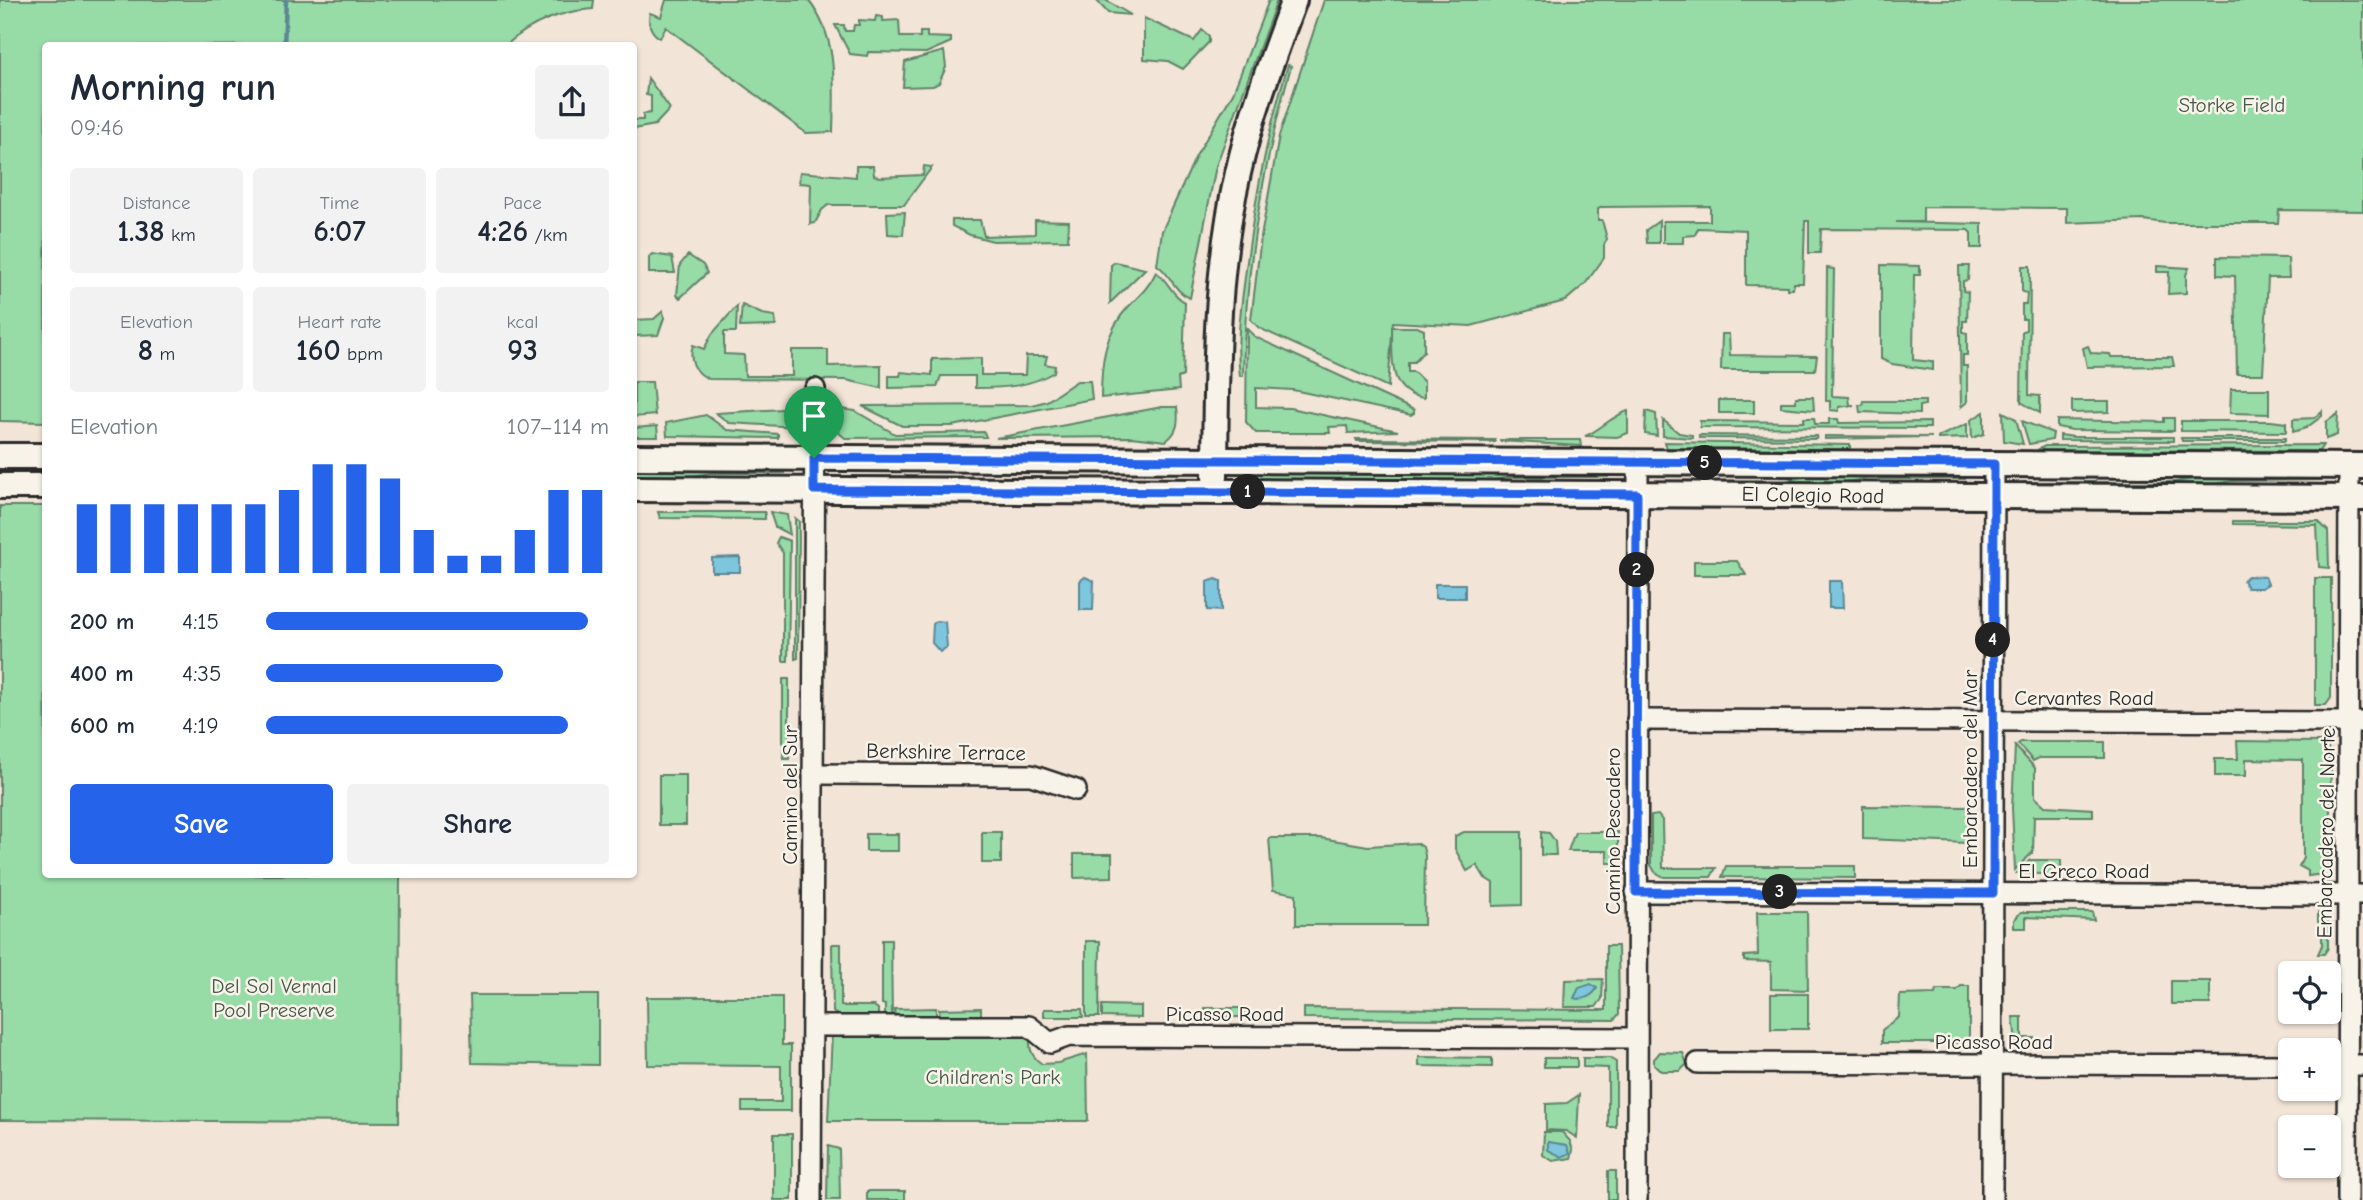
<!DOCTYPE html>
<meta charset="utf-8">
<style>
body{margin:0;font-family:"Comic Neue",sans-serif;background:#f2f2f3;color:#1f2937;height:100vh;display:flex;flex-direction:column;font-size:26px;white-space:nowrap}
*{box-sizing:border-box;margin:0}
p{font-size:23px;color:#747a83}
.icon{flex:none;width:38px;height:38px;fill:none;stroke:currentColor;stroke-width:2;stroke-linecap:round;stroke-linejoin:round}
.map{position:relative;flex:1;overflow:hidden}
.panel{position:absolute;left:42px;top:42px;width:595px;height:836px;display:flex;flex-direction:column;background:#fff;border-radius:7px;box-shadow:0 2px 5px #0004}
.panel>*{flex:none}
.tools{position:absolute;left:2278px;top:961px;display:grid;gap:14px}
.tools a{display:grid;place-items:center;width:63px;height:63px;border-radius:7px;background:#fff;box-shadow:0 2px 5px #0004;font-size:35px}
.pin{position:absolute;display:grid;place-items:center;width:60px;height:60px;color:#fff;margin:-72px -30px;border-radius:50% 50% 50% 0;rotate:-45deg;box-shadow:0 0 7px #0007}
.pin .icon{rotate:45deg}
.km{position:absolute;width:35px;height:35px;margin:-18px;border-radius:50%;background:#222;color:#fff;font-size:19px;line-height:35px;text-align:center}
.round{display:grid;place-items:center;flex:none;width:74px;height:74px;border-radius:7px;background:#f2f2f3}
.overview{display:flex;align-items:center;justify-content:space-between;height:119px;padding:0 28px}
h1{font-size:38px;font-weight:800;line-height:52px}
.stats{display:grid;grid-template-columns:repeat(3,1fr);gap:10px;height:119px;padding:7px 28px}
.stats div{display:grid;align-content:center;border-radius:7px;background:#f2f2f3;text-align:center}
.stats b{font-size:30px;font-weight:800}
.stats small{font-size:19px;font-weight:400}
.stats p{font-size:19px}
.chart{height:196px;padding:14px 28px}
.chart p{display:flex;justify-content:space-between}
.chart svg{width:100%;height:126px;margin-top:7px;stroke:#2563eb;stroke-width:6}
.action{display:flex;gap:14px;margin-top:auto;padding:14px 28px}
.action a{flex:1;height:80px;border-radius:7px;background:#2563eb;color:#fff;font-size:28px;font-weight:800;line-height:80px;text-align:center}
.action a+a{background:#f2f2f3;color:#1f2937}
ul{padding:0 28px;list-style:none;font-size:23px}
li{display:grid;grid-template-columns:112px 84px 1fr;align-items:center;height:52px}
li i{height:18px;border-radius:9px;background:#2563eb}
.map>svg:first-child{display:block}
.green{fill:#97dba7;stroke:#618369;stroke-width:2}
.water{fill:#7dc6dd;stroke:#5c8896;stroke-width:2}
.lines{fill:none;stroke-linecap:round;stroke-linejoin:round}
.stream{stroke:#5c8896;stroke-width:4.5}
.minor-casing{stroke:#2b2b2b;stroke-width:24}
.major-casing{stroke:#2b2b2b;stroke-width:30}
.minor{stroke:#f7f3e8;stroke-width:19}
.major{stroke:#f7f3e8;stroke-width:24}
.route-casing{stroke:#fff;stroke-width:14}
.route{stroke:#2563eb;stroke-width:9}
.labels{text-anchor:middle;dominant-baseline:central;stroke-width:5;stroke-linejoin:round;paint-order:stroke}
.park-label{font-size:21px;fill:#46574a;stroke:#f7f3e8}
.street-label{font-size:21px;fill:#2b2b2b;stroke:#f7f3e8}
</style>
<div class="map">
<svg width="2363" height="1200" viewBox="0 0 2363 1200">
<rect width="100%" height="100%" fill="#f2e4d7"/>
<filter id="ink" filterUnits="userSpaceOnUse"><feTurbulence type="fractalNoise" baseFrequency=".0143" numOctaves="2"/><feDisplacementMap in="SourceGraphic" scale="14" xChannelSelector="R" yChannelSelector="G"/><feConvolveMatrix kernelMatrix="1 2 1 2 8 2 1 2 1" color-interpolation-filters="sRGB"/></filter>
<g filter="url(#ink)">
<g class="green">
<path d="M 0,0 L 594,0 L 593,9 C 560,11 530,24 506,45 L 46,46 L 45,422 L 0,421 Z"/>
<path d="M 666,0 L 808,0 C 839,38 834,86 833,132 L 806,133 L 666,27 L 660,38 C 651,33 647,23 650,13 L 661,17 Z"/>
<polygon points="1096,0 1105,0 1131,15 1108,13"/>
<path d="M 1269,0 L 1277,0 L 1216,166 L 1190,298 C 1174,292 1171,274 1157,265 L 1162,231 L 1196,156 L 1233,93 Z"/>
<polygon points="1324,0 2363,0 2363,211 2279,210 2278,223 2165,223 2143,220 2067,223 2067,208 1923,207 1923,222 1896,222 1982,224 1982,248 1971,248 1971,233 1968,230 1821,229 1820,253 1809,253 1809,221 1805,221 1803,283 1794,283 1793,289 1787,289 1787,286 1746,285 1746,230 1698,228 1695,235 1683,236 1683,243 1663,243 1663,221 1710,221 1710,206 1602,207 1598,209 1598,220 1602,220 1607,239 1604,245 1604,258 1585,284 1565,301 1471,326 1393,322 1388,387 1259,328 1251,320 1261,237 1279,136"/>
<polygon points="876,16 883,17 883,21 899,20 900,37 920,37 920,32 927,32 927,37 951,38 951,42 926,53 868,52 867,56 850,54 835,25 844,25 845,31 853,31 854,25 859,25 859,20 875,21"/>
<polygon points="1144,18 1194,41 1202,30 1209,36 1209,42 1183,69 1168,61 1144,59"/>
<polygon points="944,51 946,67 939,83 933,86 903,87 905,62"/>
<path d="M 1288,65 L 1291,66 C 1262,168 1245,270 1243,376 L 1240,376 C 1235,342 1242,303 1246,269 C 1255,199 1267,132 1288,65 Z"/>
<polygon points="648,78 670,109 655,125 634,129 634,116 635,120 643,120 643,114 651,113 651,96 646,95"/>
<polygon points="856,166 873,166 874,175 879,177 923,175 924,166 932,167 904,205 828,205 822,210 815,223 810,224 811,184 799,183 800,172 856,177"/>
<polygon points="905,212 903,235 888,234 887,213"/>
<polygon points="952,220 980,220 984,236 1035,234 1035,220 1069,221 1068,240 993,241 970,235 952,226"/>
<polygon points="1659,221 1659,243 1647,243 1646,230"/>
<polygon points="652,254 672,257 675,273 649,273 649,257"/>
<polygon points="688,255 703,265 707,273 680,298 677,295 680,265"/>
<polygon points="2217,257 2288,258 2289,278 2268,278 2263,374 2237,374 2235,276 2217,275"/>
<polygon points="1115,262 1145,269 1110,303 1111,265"/>
<polygon points="1881,265 1920,266 1920,275 1914,275 1913,360 1933,362 1933,370 1892,364 1881,359"/>
<polygon points="1959,266 1969,266 1968,280 1963,281 1963,291 1968,292 1967,321 1963,321 1963,332 1967,333 1967,355 1963,355 1963,366 1967,366 1967,402 1961,407"/>
<polygon points="2022,266 2030,266 2029,395 2040,396 2040,413 2021,402 2022,331 2026,330 2026,319 2022,319 2022,304 2026,304 2027,293 2022,292"/>
<polygon points="2157,266 2189,268 2186,275 2186,293 2168,294 2169,272 2157,272"/>
<polygon points="1827,268 1834,269 1832,396 1849,397 1850,405 1854,405 1839,407 1839,411 1830,410 1830,401 1826,401"/>
<path d="M 1156,272 C 1168,280 1171,295 1185,302 L 1183,376 L 1178,378 L 1179,390 L 1101,398 C 1101,363 1104,333 1129,306 C 1140,295 1150,286 1156,272 Z"/>
<polygon points="742,305 762,314 775,316 776,326 740,327"/>
<path d="M 737,306 L 736,332 L 724,332 L 724,354 L 744,355 L 745,376 L 792,376 L 792,350 L 828,350 L 828,366 L 881,365 L 881,388 L 846,380 L 709,379 C 695,373 688,360 693,345 L 704,349 L 712,334 Z"/>
<polygon points="663,311 664,318 658,335 634,336 634,320 654,319"/>
<path d="M 1392,327 L 1417,327 L 1424,330 L 1424,351 L 1414,362 L 1408,362 L 1408,372 L 1414,372 L 1424,382 L 1424,398 C 1386,393 1393,355 1392,327 Z"/>
<polygon points="1247,329 1255,337 1414,410 1414,413 1411,415 1293,390 1256,388 1256,407 1290,408 1398,431 1348,433 1347,426 1329,427 1330,433 1256,433 1246,422"/>
<polygon points="1722,334 1729,334 1730,355 1817,356 1815,370 1721,370"/>
<polygon points="2088,346 2091,353 2110,354 2111,357 2172,357 2174,366 2087,367 2083,348"/>
<path d="M 1026,356 L 1047,356 L 1045,364 L 1055,366 L 1054,372 C 1029,387 1004,388 975,388 L 975,376 L 941,376 L 937,387 L 889,388 L 889,376 L 900,376 L 901,372 L 932,375 L 932,359 L 981,358 L 981,375 L 1025,375 Z"/>
<polygon points="1077,381 1090,381 1092,399 952,426 902,426 862,406 1032,405 1047,401"/>
<polygon points="634,382 652,382 655,415 634,417"/>
<polygon points="2231,389 2269,389 2269,414 2230,413"/>
<polygon points="1796,397 1813,397 1814,410 1781,407 1781,402 1796,402"/>
<rect x="1719" y="400" width="35" height="13"/>
<polygon points="1864,401 1925,401 1925,405 1919,406 1919,414 1860,412 1859,405 1863,405"/>
<polygon points="2072,401 2109,401 2109,412 2072,413"/>
<polygon points="826,407 855,411 895,434 984,432 986,437 845,438 831,426 826,426"/>
<path d="M 1162,407 L 1177,407 C 1179,422 1178,432 1166,441 L 1131,437 L 996,438 Z"/>
<polygon points="799,408 799,427 729,423 716,413"/>
<path d="M 1628,411 L 1628,433 L 1617,437 L 1585,436 C 1599,431 1613,415 1628,411 Z"/>
<polygon points="1646,411 1656,414 1657,436 1645,434"/>
<polygon points="2322,411 2322,416 2306,428 2293,432 2293,419 2314,418"/>
<polygon points="1984,412 1984,434 1972,438 1971,420"/>
<polygon points="2003,412 2016,419 2023,444 2004,441"/>
<polygon points="2338,414 2337,435 2326,439 2326,422"/>
<polygon points="706,415 727,430 778,434 778,438 667,436 666,423"/>
<polygon points="1804,418 1814,418 1815,424 1829,424 1829,419 1838,419 1839,423 1930,422 1930,428 1700,427 1700,421 1804,422"/>
<polygon points="2164,418 2174,418 2174,431 2072,430 2057,427 2057,420 2164,422"/>
<polygon points="1663,420 1679,433 1692,435 1692,438 1663,436"/>
<polygon points="2022,421 2053,433 2052,440 2029,444"/>
<polygon points="2181,421 2271,421 2286,423 2286,432 2181,431"/>
<polygon points="1967,424 1967,438 1938,439 1938,437"/>
<polygon points="657,426 658,437 634,437 634,428"/>
<polygon points="1699,435 1817,436 1816,439 1699,438"/>
<polygon points="2060,435 2074,437 2173,437 2173,441 2060,440"/>
<polygon points="1825,436 1932,437 1825,439"/>
<polygon points="2181,438 2285,438 2285,441 2182,441"/>
<polygon points="1356,439 1495,440 1495,442 1357,441"/>
<polygon points="1500,440 1580,440 1581,446 1500,441"/>
<polygon points="1664,442 1850,445 1850,449 1666,448"/>
<polygon points="2323,445 2319,451 2037,450 2045,446"/>
<polygon points="634,466 774,469 785,473 711,473 662,481 634,481"/>
<polygon points="1244,471 1595,473 1609,477 1514,477 1462,484 1259,481"/>
<polygon points="1825,473 1951,474 1966,479 1866,479 1806,488 1678,485 1663,481 1787,480"/>
<polygon points="2221,475 2307,476 2321,480 2232,481 2195,487 2033,486 2022,482 2174,482"/>
<polygon points="839,476 1007,477 1008,478 990,483 853,480"/>
<polygon points="0,506 45,506 46,875 400,875 399,1122 0,1120"/>
<polygon points="658,512 765,512 765,519 660,518"/>
<polygon points="770,512 787,515 790,535 775,527"/>
<polygon points="795,518 799,521 798,658 795,659"/>
<polygon points="2233,521 2318,521 2328,531 2329,568 2319,567 2317,525 2233,524"/>
<polygon points="779,537 790,541 788,661 783,661 783,553 776,543"/>
<polygon points="1694,561 1737,561 1746,575 1694,575"/>
<polygon points="2315,578 2331,578 2331,698 2326,705 2315,705"/>
<rect x="783" y="679" width="6" height="80"/>
<polygon points="2237,741 2320,742 2328,747 2331,764 2329,855 2328,868 2323,874 2308,876 2308,871 2299,866 2303,858 2303,760 2246,759 2246,776 2215,776 2215,759 2238,759"/>
<polygon points="2021,742 2105,742 2105,758 2039,758 2033,761 2018,744"/>
<polygon points="2015,746 2035,768 2035,797 2045,806 2093,809 2093,816 2034,816 2033,852 2015,870 2012,808"/>
<rect x="659" y="775" width="27" height="50"/>
<polygon points="1863,806 1968,807 1967,843 1863,839"/>
<polygon points="1658,815 1662,820 1663,868 1716,868 1711,877 1664,877 1655,872 1651,865 1651,816"/>
<rect x="982" y="832" width="19" height="31"/>
<polygon points="1464,832 1522,832 1522,905 1493,906 1493,883 1485,878 1477,865 1467,871 1455,849 1455,836"/>
<polygon points="1541,832 1549,833 1555,841 1556,855 1541,855"/>
<polygon points="1575,832 1618,832 1618,863 1607,863 1607,851 1568,851"/>
<rect x="866" y="834" width="32" height="17"/>
<polygon points="1269,838 1321,838 1368,846 1417,843 1423,847 1425,855 1424,925 1296,925 1296,894 1273,890"/>
<polygon points="1074,854 1112,854 1112,877 1074,878"/>
<polygon points="2030,860 2061,860 2061,875 2017,873"/>
<polygon points="1726,866 1855,866 1855,878 1722,877"/>
<polygon points="1757,912 1807,912 1808,990 1771,989 1771,962 1744,961 1744,956 1758,955"/>
<polygon points="2021,912 2092,912 2094,920 2026,917 2026,928 2014,928 2014,920"/>
<polygon points="2318,913 2328,921 2328,948 2324,954 2318,954 2322,945 2322,925 2318,922"/>
<polygon points="882,940 891,940 892,1016 885,1016 885,1005 882,1004"/>
<polygon points="1086,941 1100,941 1099,1017 1086,1017"/>
<polygon points="832,944 841,944 841,1006 874,1006 878,1009 878,1016 839,1016 833,1012"/>
<polygon points="1606,946 1618,946 1619,1014 1614,1020 1304,1018 1304,1008 1606,1010"/>
<polygon points="1603,979 1602,999 1596,1007 1564,1007 1565,980"/>
<rect x="2171" y="981" width="39" height="23"/>
<polygon points="1961,986 1969,986 1969,1038 1962,1043 1882,1043 1882,1030 1899,1017 1900,995 1935,994 1936,990 1957,990"/>
<rect x="1771" y="994" width="37" height="35"/>
<polygon points="470,995 598,995 598,1065 472,1063"/>
<polygon points="647,997 782,997 782,1045 791,1045 791,1111 742,1111 742,1102 781,1102 781,1066 648,1065"/>
<polygon points="1102,1005 1141,1006 1141,1018 1102,1017"/>
<polygon points="936,1008 936,1017 895,1016 894,1009"/>
<polygon points="981,1008 981,1016 940,1016 939,1009"/>
<rect x="1205" y="1008" width="39" height="9"/>
<polygon points="1044,1009 1082,1009 1083,1017 1044,1017"/>
<polygon points="2013,1017 2022,1017 2022,1038 2034,1038 2034,1044 2016,1041"/>
<path d="M 832,1033 L 1031,1035 C 1028,1047 1031,1057 1042,1064 L 1058,1063 L 1087,1054 L 1088,1121 L 828,1121 Z"/>
<polygon points="1660,1052 1683,1053 1687,1064 1680,1071 1661,1071 1654,1064 1654,1059"/>
<polygon points="1419,1057 1492,1058 1492,1067 1419,1066"/>
<rect x="1544" y="1058" width="33" height="9"/>
<polygon points="1583,1058 1609,1058 1616,1062 1616,1127 1608,1127 1608,1068 1583,1067"/>
<polygon points="1579,1095 1577,1138 1566,1131 1546,1130 1546,1104 1567,1103"/>
<polygon points="1544,1132 1562,1132 1570,1141 1573,1150 1571,1158 1553,1161 1543,1155"/>
<rect x="774" y="1134" width="18" height="66"/>
<polygon points="828,1146 839,1149 840,1200 827,1200"/>
<rect x="1608" y="1171" width="8" height="29"/>
<rect x="867" y="1191" width="38" height="9"/>
</g>
<g class="water">
<polygon points="740,557 740,572 712,572 712,558"/>
<polygon points="2248,576 2265,577 2268,584 2261,588 2247,588 2243,580"/>
<polygon points="1085,577 1094,581 1093,610 1080,610 1080,581"/>
<polygon points="1216,579 1221,581 1221,611 1207,610 1207,582"/>
<polygon points="1829,581 1842,581 1843,608 1829,608"/>
<rect x="1435" y="584" width="30" height="14"/>
<polygon points="937,621 945,622 947,647 940,652 932,643 933,624"/>
<path d="M 1591,984 L 1597,988 C 1593,996 1583,1001 1574,998 L 1579,988 Z"/>
<polygon points="1548,1142 1567,1145 1570,1153 1562,1157 1548,1150"/>
</g>
<g class="lines">
<polyline class="stream" points="284,46 286,0"/>
<g class="minor-casing">
<g id="minor">
<polyline points="1637,720 2362,722"/>
<polyline points="813,774 1031,775 1076,790"/>
<polyline points="1636,892 2363,895"/>
<polyline points="822,1026 1029,1026 1050,1043 1069,1036 1636,1038"/>
<polyline points="1698,1063 2291,1065"/>
<polyline points="2329,1065 2363,1065"/>
<polyline points="811,1200 815,389"/>
<polyline points="1637,1200 1638,462"/>
<polyline points="1992,1200 1994,464"/>
<polyline points="2347,1200 2349,466"/>
</g>
</g>
<g class="major-casing">
<g id="major">
<polyline points="0,456 46,456"/>
<polyline points="634,457 2363,466"/>
<path d="M 1215,477 C 1216,375 1215,273 1238,173 C 1251,114 1273,57 1294,0"/>
<polyline points="0,486 46,486"/>
<polyline points="634,489 2363,498"/>
</g>
</g>
<use href="#minor" class="minor"/>
<use href="#major" class="major"/>
</g>
</g>
<g class="lines" filter="url(#ink)">
<g class="route-casing">
<polygon id="route" points="814,458 1994,464 1993,893 1636,892 1637,494 814,490"/>
</g>
<use href="#route" class="route"/>
</g>
<g class="labels">
<g class="park-label">
<text x="2232" y="105">Storke Field</text>
<text x="274" y="986">Del Sol Vernal<tspan x="274" dy="24">Pool Preserve</tspan></text>
<text x="993" y="1077">Children's Park</text>
</g>
<g class="street-label">
<text transform="translate(1813 495) rotate(1)">El Colegio Road</text>
<text x="2084" y="698">Cervantes Road</text>
<text transform="translate(946 752) rotate(1)">Berkshire Terrace</text>
<text transform="translate(1970 769) rotate(-90)">Embarcadero del Mar</text>
<text transform="translate(790 795) rotate(-90)">Camino del Sur</text>
<text transform="translate(1613 831) rotate(-90)">Camino Pescadero</text>
<text transform="translate(2326 833) rotate(-89)">Embarcadero del Norte</text>
<text x="2084" y="871">El Greco Road</text>
<text x="1225" y="1014">Picasso Road</text>
<text x="1994" y="1042">Picasso Road</text>
</g>
</g>
</svg>
<div class="tools">
<a><svg class="icon" aria-label="locate" viewBox="0 0 24 24"><circle cx="12" cy="12" r="6"/><path d="M12 2v4M12 18v4M2 12h4M18 12h4"/></svg></a>
<a>+</a>
<a>−</a>
</div>
<div class="pin" style="left:814px;top:458px;background:#1e9e55"><svg class="icon" aria-label="arrive" viewBox="0 0 24 24"><path d="M6 21V4h12l-3 4 3 4H6"/></svg></div>
<b class="km" style="left:1248px;top:492px">1</b>
<b class="km" style="left:1637px;top:570px">2</b>
<b class="km" style="left:1780px;top:892px">3</b>
<b class="km" style="left:1993px;top:640px">4</b>
<b class="km" style="left:1705px;top:463px">5</b>
<section class="panel">
<div class="overview"><div><h1>Morning run</h1><p>09:46</p></div><a class="round"><svg class="icon" aria-label="share" viewBox="0 0 24 24"><path d="M12 15V3M7 8l5-5 5 5M5 13v7h14v-7"/></svg></a></div>
<div class="stats">
<div><p>Distance</p><b>1.38<small> km</small></b></div>
<div><p>Time</p><b>6:07</b></div>
<div><p>Pace</p><b>4:26<small> /km</small></b></div>
</div>
<div class="stats">
<div><p>Elevation</p><b>8<small> m</small></b></div>
<div><p>Heart rate</p><b>160<small> bpm</small></b></div>
<div><p>kcal</p><b>93</b></div>
</div>
<div class="chart"><p><span>Elevation</span>107–114 m</p>
<svg viewBox="0 0 160 44" preserveAspectRatio="none"><path d="M5 44V20M15 44V20M25 44V20M35 44V20M45 44V20M55 44V20M65 44V15M75 44V6M85 44V6M95 44V11M105 44V29M115 44V38M125 44V38M135 44V29M145 44V15M155 44V15"/></svg>
</div>
<ul>
<li><b>200 m</b>4:15<i style="width:94%"></i></li>
<li><b>400 m</b>4:35<i style="width:69%"></i></li>
<li><b>600 m</b>4:19<i style="width:88%"></i></li>
</ul>
<div class="action"><a>Save</a><a>Share</a></div>
</section>
</div>
